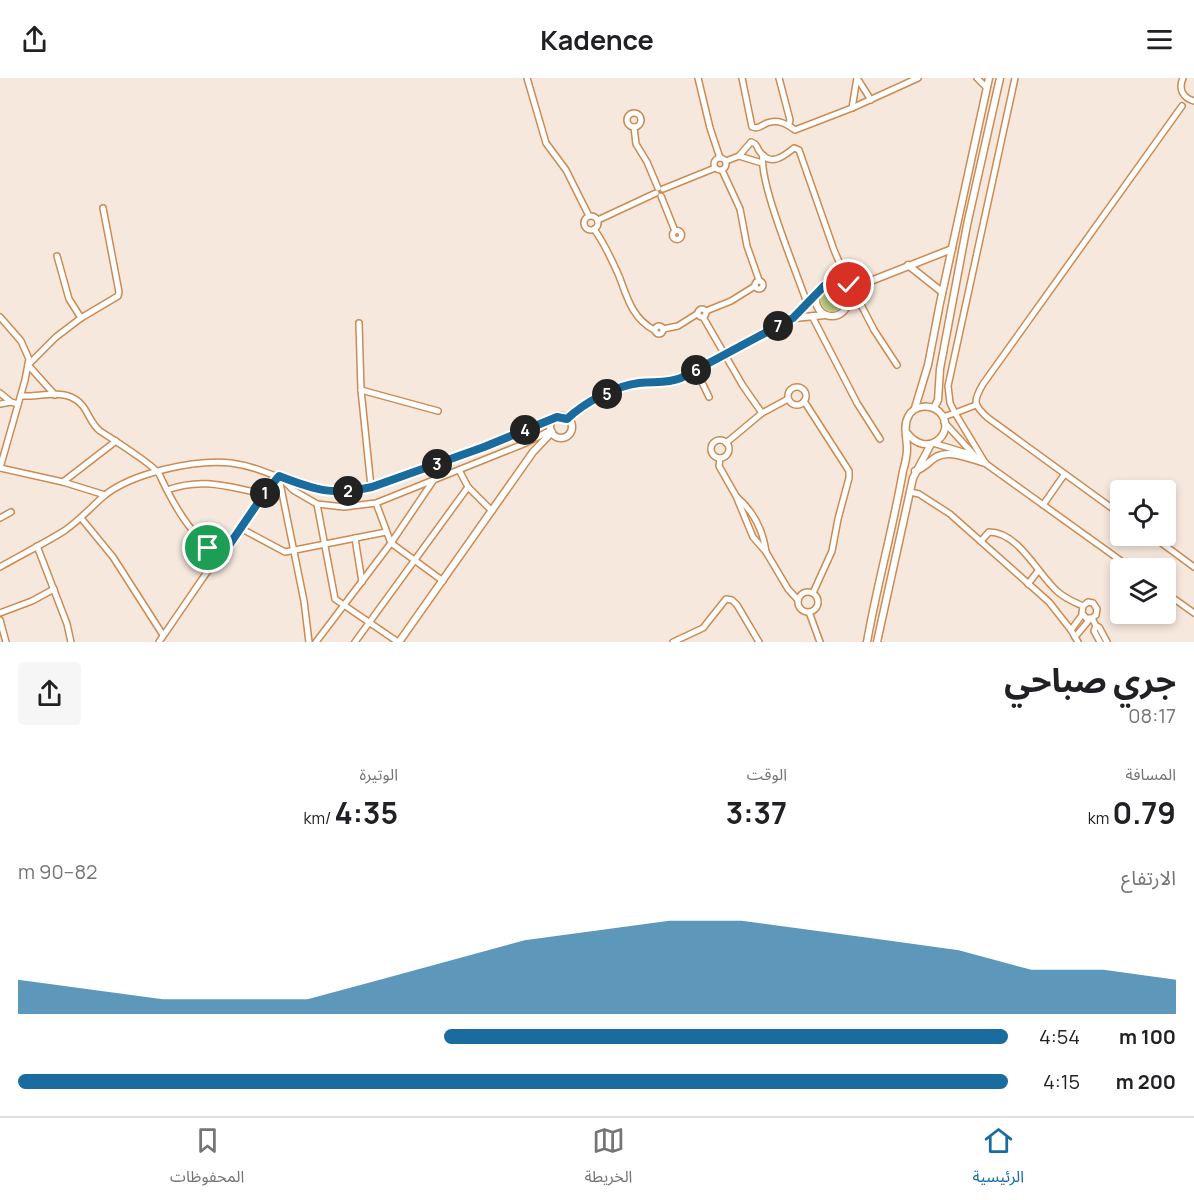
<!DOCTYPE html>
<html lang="ar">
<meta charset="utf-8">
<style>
body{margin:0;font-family:Manrope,"Noto Sans Arabic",sans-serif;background:#f6f6f6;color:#202124;direction:rtl;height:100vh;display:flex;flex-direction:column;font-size:22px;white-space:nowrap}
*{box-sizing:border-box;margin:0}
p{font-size:20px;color:#757577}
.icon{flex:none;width:33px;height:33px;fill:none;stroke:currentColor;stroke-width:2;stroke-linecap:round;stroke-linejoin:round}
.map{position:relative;height:564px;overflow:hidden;direction:ltr}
.sheet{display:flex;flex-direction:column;background:#fff;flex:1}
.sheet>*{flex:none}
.controls{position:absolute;left:1110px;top:402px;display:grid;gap:12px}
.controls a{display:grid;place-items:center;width:66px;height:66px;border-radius:6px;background:#fff;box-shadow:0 3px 9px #0003;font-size:30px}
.pin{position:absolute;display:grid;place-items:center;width:51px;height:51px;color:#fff;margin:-26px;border:3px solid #fff;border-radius:50%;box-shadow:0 2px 6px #0007}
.km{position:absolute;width:30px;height:30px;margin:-15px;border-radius:50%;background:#222;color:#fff;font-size:16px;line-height:30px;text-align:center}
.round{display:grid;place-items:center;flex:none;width:63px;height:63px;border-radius:6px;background:#f6f6f6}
.head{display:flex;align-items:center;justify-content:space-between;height:102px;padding:0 18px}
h1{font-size:33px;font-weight:700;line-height:45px}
.metrics{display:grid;grid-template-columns:repeat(3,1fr);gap:9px;height:102px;padding:6px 18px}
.metrics div{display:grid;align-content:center}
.metrics b{font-size:30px;font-weight:700}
.metrics small{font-size:16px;font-weight:400}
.metrics p{font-size:16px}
.chart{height:168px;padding:12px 18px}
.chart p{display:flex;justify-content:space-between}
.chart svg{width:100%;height:108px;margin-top:6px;fill:#196c9d;opacity:.7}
ul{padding:0 18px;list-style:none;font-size:20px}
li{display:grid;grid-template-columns:96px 72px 1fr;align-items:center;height:45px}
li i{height:15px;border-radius:8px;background:#196c9d}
header{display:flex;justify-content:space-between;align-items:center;height:78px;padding:0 18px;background:#fff;font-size:27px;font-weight:700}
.menu{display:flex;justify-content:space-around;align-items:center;height:84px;border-top:2px solid #e0e0e0;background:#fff;font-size:16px;color:#757577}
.menu a{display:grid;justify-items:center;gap:3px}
.menu .active{color:#196c9d}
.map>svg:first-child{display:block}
.green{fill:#b6ca7e}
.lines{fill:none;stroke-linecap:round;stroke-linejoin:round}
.minor-casing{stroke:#cb8b53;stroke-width:8}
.tertiary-casing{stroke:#cb8b53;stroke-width:9}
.minor{stroke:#fff;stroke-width:5}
.tertiary{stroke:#fff;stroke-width:6}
.route-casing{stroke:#fff;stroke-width:12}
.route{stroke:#196c9d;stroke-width:8}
</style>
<header><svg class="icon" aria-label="menu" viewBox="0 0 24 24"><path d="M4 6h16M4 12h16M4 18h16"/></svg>Kadence<svg class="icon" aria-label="share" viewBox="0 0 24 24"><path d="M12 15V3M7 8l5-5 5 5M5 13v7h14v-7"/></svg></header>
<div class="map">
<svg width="1194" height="564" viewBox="0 0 1194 564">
<rect width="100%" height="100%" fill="#f6e8dd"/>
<circle class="green" cx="832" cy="222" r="11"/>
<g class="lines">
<g class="minor-casing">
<g id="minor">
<polyline points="527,0 546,65 566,92 589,138"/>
<polyline points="698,0 710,50 720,80"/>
<path d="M 742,0 L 752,49 C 759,51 760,48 767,45 C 778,41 787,46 795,52 L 852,30 L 918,0"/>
<polyline points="779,0 790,42 789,46"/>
<polyline points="857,0 871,22"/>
<polyline points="977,0 986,9"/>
<path d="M 1183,0 C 1178,11 1183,20 1194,23"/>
<polyline points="852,30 857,0"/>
<circle cx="634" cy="42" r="7"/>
<polyline points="634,49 636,66 647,84 658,110"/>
<path d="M 763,77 C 758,103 797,195 807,225"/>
<polyline points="739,78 762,85"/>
<circle cx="720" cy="86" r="6"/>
<path d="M 726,83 L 739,78 L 751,64 C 758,66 756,69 760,74 C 771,89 784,78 794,70 L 799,72 L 834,172 L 849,207"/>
<polyline points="722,92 740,131 747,168 759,202"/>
<polyline points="663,111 715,90"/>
<polyline points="661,118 675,153"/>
<circle cx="591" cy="145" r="7"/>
<polyline points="598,142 656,115"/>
<path d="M 594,151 C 604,165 612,182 619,198 C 627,219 632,240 654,252"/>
<circle cx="677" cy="157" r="4.5"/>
<polyline points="57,178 69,221 81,240"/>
<circle cx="759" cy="207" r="4"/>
<polyline points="855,215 874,252 897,287"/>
<circle cx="702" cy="235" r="4"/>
<polyline points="706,233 731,223 755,208"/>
<polyline points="812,238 857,325 880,361"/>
<polyline points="0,239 21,263 29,281 25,302 0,390"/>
<polyline points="703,239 743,308 762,335"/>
<polyline points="359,245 361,312 371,409"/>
<circle cx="659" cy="252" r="4"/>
<polyline points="663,251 678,248 697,236"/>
<polyline points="696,292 709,319"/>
<circle cx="797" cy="318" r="9"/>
<polyline points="361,312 438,333"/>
<polyline points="0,315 11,324"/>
<polyline points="55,317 28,287 56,259 81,240 118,218 119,214 103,130"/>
<path d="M 21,318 C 36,319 57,313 71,319 C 89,327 87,343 100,353 C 112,361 154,387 159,396 C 162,401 164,407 167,412 C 180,438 197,463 221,479"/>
<polyline points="804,323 849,393 849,400 838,441 832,473 813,515"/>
<polyline points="0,326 11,324 18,326"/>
<polyline points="976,327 955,335 984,383"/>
<polyline points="943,339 955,335 950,325 948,308 1015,0"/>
<polyline points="944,344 975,378 1131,490"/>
<circle cx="720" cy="371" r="9"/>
<polyline points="726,365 762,335 788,321"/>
<polyline points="933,365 973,377"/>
<polyline points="720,380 719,388 736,418 753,459 766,474 788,511 798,522"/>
<polyline points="0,390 63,404 105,417"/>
<polyline points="459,392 468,409 492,433"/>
<polyline points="280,399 293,412 317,426 344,429 376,425 526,365 551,352"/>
<polyline points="279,400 304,523 309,564"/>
<polyline points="63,404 116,363"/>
<path d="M 167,412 C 203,399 228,409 264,416"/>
<polyline points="910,414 919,416 950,436 1049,524 1071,552 1078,564"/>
<path d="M 737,419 C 754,434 763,452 766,474"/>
<polyline points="376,425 391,465 443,503"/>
<polyline points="317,426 335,521 398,564"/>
<polyline points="1043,427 1064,397"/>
<path d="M 1120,436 L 988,340 C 973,327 973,323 983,306 L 1182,28"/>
<polyline points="0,440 11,434"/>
<polyline points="81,440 113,479 163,557"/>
<polyline points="242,451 285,474 386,454"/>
<polyline points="1152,458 1194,489"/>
<polyline points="355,460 362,504"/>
<path d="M 981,463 L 989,454 C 1019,454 1038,497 1058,514 C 1066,521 1074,524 1083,528 L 1088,524 L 1093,525 L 1097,531 L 1096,537 L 1092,540 L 1086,540 L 1082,535 L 1083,528"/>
<polyline points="37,468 67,546 71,564"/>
<path d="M 0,489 C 21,477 43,466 64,453 C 79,443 91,429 105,417 C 133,395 195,381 231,385 C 262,389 284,404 313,411 C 332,416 352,413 371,409 L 485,369 L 544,344 L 552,343"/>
<polyline points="1028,506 1038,493"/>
<circle cx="808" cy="524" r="10"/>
<polyline points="1166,515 1194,535"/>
<polyline points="809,534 820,564"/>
<polyline points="0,535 32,523 54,511"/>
<polyline points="1092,540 1096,548 1094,553 1100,564"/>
<polyline points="0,542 6,564"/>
<polyline points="1096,548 1099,549 1107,564"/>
<polyline points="1071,552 1082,537"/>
<polyline points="1075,559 1090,541"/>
<polyline points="159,564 207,494 221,479 264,416 279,398"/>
<polyline points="316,564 391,465 433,403"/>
<polyline points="355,564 468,409"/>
<polyline points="673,564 703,550 726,521 732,522 737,527 759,564"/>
</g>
</g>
<g class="tertiary-casing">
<g id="tertiary">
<polyline points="908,187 942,214"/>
<circle cx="832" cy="222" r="16"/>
<polyline points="837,207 863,206 952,171"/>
<polyline points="848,224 863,206"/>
<polyline points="794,240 825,237"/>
<polyline points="915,330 928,287 940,225 989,0"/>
<polyline points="934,330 938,322 940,291 967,147 1000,0"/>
<circle cx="561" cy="349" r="11"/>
<path d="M 567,341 C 584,324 615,308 639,305 C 654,303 666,306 681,300 L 793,240 L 818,215"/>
<path d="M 915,393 C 925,390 928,384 936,379 C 951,371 970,381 985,385"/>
<polyline points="399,564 533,374 552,354"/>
<path d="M 867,564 C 877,507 893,450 903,393 C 905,386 907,378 907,371 C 907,361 903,348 908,339 C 914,326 933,325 942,337 C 955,356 927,381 907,355"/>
<polyline points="877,564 913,400 931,366"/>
</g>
</g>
<use href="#minor" class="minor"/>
<use href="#tertiary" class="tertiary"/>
</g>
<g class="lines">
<g class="route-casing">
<path id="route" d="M 208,470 L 221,479 L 264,416 L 279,398 C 315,412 332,418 372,409 L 484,369 L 557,339 L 567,341 C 585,324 615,308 639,305 C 654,303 666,306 681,300 L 793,240 L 824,208 L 832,206 L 849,207"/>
</g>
<use href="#route" class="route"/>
</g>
</svg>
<div class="controls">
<a><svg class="icon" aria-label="locate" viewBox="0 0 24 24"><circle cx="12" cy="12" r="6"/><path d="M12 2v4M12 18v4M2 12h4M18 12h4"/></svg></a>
<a><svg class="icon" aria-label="layers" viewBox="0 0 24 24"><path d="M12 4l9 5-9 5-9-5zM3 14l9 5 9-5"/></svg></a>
</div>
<div class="pin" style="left:208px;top:470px;background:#1e9e55"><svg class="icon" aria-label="arrive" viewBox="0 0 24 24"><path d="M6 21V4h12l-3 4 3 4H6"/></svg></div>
<div class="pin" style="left:849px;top:207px;background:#d93025"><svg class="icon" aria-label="check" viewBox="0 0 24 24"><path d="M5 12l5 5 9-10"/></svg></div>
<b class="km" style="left:265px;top:415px">1</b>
<b class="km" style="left:348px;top:413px">2</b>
<b class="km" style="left:437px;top:386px">3</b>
<b class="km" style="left:525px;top:352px">4</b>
<b class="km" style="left:607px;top:316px">5</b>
<b class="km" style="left:696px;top:292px">6</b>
<b class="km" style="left:778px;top:248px">7</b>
</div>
<section class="sheet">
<div class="head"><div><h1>جري صباحي</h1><p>08:17</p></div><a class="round"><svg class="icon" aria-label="share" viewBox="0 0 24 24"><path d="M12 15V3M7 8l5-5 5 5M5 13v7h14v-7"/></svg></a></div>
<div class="metrics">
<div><p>المسافة</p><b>0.79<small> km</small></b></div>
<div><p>الوقت</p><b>3:37</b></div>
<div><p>الوتيرة</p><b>4:35<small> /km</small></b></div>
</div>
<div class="chart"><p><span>الارتفاع</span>82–90 m</p>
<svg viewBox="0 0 160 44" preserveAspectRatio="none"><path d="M0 44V30L10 34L20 38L30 38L40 38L50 30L60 22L70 14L80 10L90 6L100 6L110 10L120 14L130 18L140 26L150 26L160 30V44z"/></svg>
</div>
<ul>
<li><b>100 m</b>4:54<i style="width:57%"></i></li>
<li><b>200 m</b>4:15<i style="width:100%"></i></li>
</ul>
</section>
<nav class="menu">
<a class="active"><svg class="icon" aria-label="home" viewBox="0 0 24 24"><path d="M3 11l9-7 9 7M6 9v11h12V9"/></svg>الرئيسية</a>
<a><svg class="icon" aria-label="map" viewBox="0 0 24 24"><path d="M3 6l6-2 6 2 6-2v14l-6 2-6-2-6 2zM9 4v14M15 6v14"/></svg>الخريطة</a>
<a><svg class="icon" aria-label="saved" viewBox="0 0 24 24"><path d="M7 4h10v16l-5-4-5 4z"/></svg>المحفوظات</a>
</nav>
